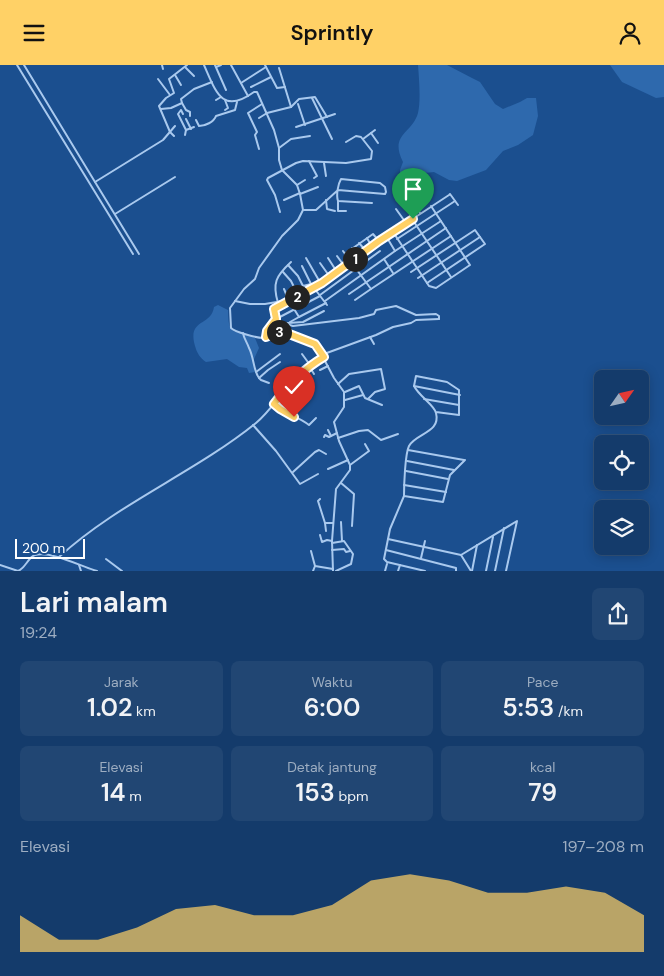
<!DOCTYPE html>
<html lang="id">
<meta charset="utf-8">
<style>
body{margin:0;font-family:"DM Sans",sans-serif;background:#214673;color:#f1f3f6;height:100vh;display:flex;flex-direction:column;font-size:19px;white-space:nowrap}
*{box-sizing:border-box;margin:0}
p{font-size:16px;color:#9dadc1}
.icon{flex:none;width:28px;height:28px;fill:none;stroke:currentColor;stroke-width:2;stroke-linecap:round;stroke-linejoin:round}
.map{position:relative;height:506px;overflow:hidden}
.sheet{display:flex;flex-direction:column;background:#143b6b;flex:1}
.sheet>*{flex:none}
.needle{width:32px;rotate:56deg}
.buttons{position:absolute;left:594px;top:305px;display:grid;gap:10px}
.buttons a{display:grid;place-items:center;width:55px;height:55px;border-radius:8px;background:#143b6b;box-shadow:0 2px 12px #0003,0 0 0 1px #33557e;font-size:25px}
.scale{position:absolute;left:15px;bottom:12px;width:70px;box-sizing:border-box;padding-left:5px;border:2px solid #fff;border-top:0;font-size:14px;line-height:18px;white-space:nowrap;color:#fff;-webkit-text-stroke:4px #1b4f8f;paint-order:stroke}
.pin{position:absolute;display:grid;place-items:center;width:42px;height:42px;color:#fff;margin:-51px -21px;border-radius:50% 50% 50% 0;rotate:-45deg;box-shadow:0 0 5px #0007}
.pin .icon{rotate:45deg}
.km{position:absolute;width:25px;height:25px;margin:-12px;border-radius:50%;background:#222;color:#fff;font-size:14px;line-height:25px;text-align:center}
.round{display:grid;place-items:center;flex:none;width:52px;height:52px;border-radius:8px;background:#214673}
.head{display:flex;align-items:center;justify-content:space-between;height:85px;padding:0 20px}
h1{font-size:28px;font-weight:600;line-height:38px}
.metrics{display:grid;grid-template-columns:repeat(3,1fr);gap:8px;height:85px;padding:5px 20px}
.metrics div{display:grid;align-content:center;border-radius:8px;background:#214673;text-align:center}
.metrics b{font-size:25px;font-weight:600}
.metrics small{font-size:14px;font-weight:400}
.metrics p{font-size:14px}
.chart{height:140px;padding:10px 20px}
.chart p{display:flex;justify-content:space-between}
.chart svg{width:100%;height:90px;margin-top:5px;fill:#ffd166;opacity:.7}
header{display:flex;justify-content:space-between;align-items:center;height:65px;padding:0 20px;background:#ffd166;color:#111;font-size:22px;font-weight:600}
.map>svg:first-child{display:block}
.green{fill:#2e69ad}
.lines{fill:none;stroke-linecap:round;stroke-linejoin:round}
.minor{stroke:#a9c9ee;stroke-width:2}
.route-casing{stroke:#fff;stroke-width:10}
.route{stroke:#ffd166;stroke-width:6}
</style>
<header><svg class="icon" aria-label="menu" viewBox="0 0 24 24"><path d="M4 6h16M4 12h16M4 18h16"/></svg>Sprintly<svg class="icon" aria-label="person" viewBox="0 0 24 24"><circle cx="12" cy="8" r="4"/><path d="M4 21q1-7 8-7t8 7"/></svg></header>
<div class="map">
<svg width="664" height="506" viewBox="0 0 664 506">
<rect width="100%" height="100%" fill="#1b4f8f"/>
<g class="green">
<path d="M 418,0 L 447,0 L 472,13 L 480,17 L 495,39 L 503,44 L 520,37 L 527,33 L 536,33 L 538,51 L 533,70 L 518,80 L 503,86 L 486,105 L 457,116 L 449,115 L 434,107 L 416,109 L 409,113 L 400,113 L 400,105 L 403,97 C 389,69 412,69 418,48 C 421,35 419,14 418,0 Z"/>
<polygon points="610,0 664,0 664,32 656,33 622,17"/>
<path d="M 218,240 L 228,245 C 228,276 237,262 255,273 L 259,283 L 254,294 L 255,307 L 249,308 L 247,303 L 239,302 L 227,294 L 206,297 C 200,293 197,288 195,281 C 187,253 211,262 214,242 Z"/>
</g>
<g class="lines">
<g class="minor">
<polyline points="17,0 133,189"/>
<polyline points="24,0 95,117 163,75 175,61"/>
<polyline points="162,0 163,4"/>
<path d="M 204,0 C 216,27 222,50 254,27 L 257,27 L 274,65 L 279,83 L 279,95 L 282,105 L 297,120 L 300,129 L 303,145 L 298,155 L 282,171 L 259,203 L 255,214 L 244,224 L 230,243 L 231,263 C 235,267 257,273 263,273 C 271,272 275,267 283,267 L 317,281 L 334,313 L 344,327 L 344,342 L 334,357 L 339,376 L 350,400"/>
<polyline points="215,0 226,25"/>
<polyline points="231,0 248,31"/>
<polyline points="265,0 277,23 285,22"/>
<polyline points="185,2 194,11"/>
<polyline points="216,2 221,0"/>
<polyline points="279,3 291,42"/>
<polyline points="175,10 181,20"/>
<polyline points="158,14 170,30"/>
<polyline points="241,18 266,2"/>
<polyline points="251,22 271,12"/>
<polyline points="312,33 332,74"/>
<polyline points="216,35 221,32"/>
<polyline points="225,35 228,43 225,45"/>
<polyline points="182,38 186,45 190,47 190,51"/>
<polyline points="298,39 305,60"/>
<polyline points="161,44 171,43 182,38 181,34 194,24 212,17"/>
<polyline points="183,49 181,45 178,49 186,65 185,70"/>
<polyline points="259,53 267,48 291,42 299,34 315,32 327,52"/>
<polyline points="186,54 191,64"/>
<path d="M 196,55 L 199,61 C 205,61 214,57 216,51 L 235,45 L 237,37"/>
<polyline points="296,62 335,49"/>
<polyline points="186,65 194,62"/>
<polyline points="371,68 378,78"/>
<polyline points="174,71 170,67 159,41 166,33 174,28 169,14 187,0"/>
<polyline points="363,74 375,65"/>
<polyline points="279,83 291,74 310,71"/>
<polyline points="259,84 255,70 257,67 248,48 262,39"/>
<polyline points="309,96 317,111 314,113"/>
<polyline points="324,98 326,111"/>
<polyline points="95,117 139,189"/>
<polyline points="297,120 305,115"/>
<polyline points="300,129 318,122"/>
<polyline points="411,134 420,148"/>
<polyline points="284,135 300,128"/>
<polyline points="326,135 327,144 335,146"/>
<polyline points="338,136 338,146 346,146"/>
<polyline points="403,139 413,153"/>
<polyline points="396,144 406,158"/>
<path d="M 304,145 L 316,145 L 338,125 L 385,129 L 386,127 L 385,122 L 380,118 L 341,114 C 338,119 336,130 338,136 L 372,138"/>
<polyline points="280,147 275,130 267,115 268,113 296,98 303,96 346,98 371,94 372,86 361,72 356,71 346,77"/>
<polyline points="115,149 175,112"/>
<polyline points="412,154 451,212"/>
<polyline points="393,167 429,221 436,223 470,200 431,141"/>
<polyline points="386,171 395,186"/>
<polyline points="367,173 372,182"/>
<polyline points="397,174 455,136"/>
<polyline points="359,178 366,186"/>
<polyline points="352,183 358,191"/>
<polyline points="343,186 371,224 355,235"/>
<polyline points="346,188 373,169 379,176"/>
<polyline points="337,191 345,202"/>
<polyline points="306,193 321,219"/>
<polyline points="328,193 337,207"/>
<polyline points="384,194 393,208"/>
<polyline points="320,198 330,212"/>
<polyline points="288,200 298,211 303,221 311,219"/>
<polyline points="302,201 311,219 327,240"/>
<polyline points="283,207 291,216 299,232"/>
<polyline points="411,207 475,165 485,179 427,218"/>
<polyline points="418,213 480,172"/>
<polyline points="371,224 451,171"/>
<polyline points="349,229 446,163"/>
<polyline points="320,230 380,186"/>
<polyline points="235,236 250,239 265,239 294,234 322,219 379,176 449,130 450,129 458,140"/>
<polyline points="325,236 395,186 441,156"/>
<path d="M 278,238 C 272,218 276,211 291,197"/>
<polyline points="294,244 299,252 326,238"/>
<polyline points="276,254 320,231"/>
<polyline points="290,257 299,252"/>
<polyline points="283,258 293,261 359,253 374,249 376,245 396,241 416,250 436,249 439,251 439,254"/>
<polyline points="273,259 303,257 324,246"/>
<path d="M 243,268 C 244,274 247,277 249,283 C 254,292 253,305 259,313"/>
<polyline points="266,272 267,266 276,254 274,245 289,236 284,224"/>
<polyline points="370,272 374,279"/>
<polyline points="302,289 310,300"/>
<polyline points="324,289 376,270 393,262 411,258 416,255 439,254"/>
<polyline points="309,301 314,309"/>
<polyline points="320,305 328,301"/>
<polyline points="256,307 280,289"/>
<polyline points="283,312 289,322"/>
<polyline points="277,317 284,326"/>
<polyline points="269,318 261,315 259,313 268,305 280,297"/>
<polyline points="338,319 349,309 381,304 385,324 375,327 368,334"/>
<polyline points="414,321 460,330"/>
<polyline points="345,327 359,321 365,333 382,340"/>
<polyline points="424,334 459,340"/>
<polyline points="345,335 363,330"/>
<path d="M 274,339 C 284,349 298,351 309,360 L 316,353"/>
<path d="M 436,347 L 459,350 L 459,325 L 447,317 L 416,311 L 414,321 C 419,331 435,341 436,348 C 441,368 416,368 409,381 C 405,389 404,421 404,431 L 443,437 L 450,410 L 465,395"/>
<polyline points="253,360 276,386 300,419 318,409"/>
<polyline points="328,365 331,371"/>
<polyline points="324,372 325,370 329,372 337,368"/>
<polyline points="338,373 359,366 368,365 381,375 398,369"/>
<polyline points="408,385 464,395"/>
<polyline points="407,396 454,405"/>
<polyline points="328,404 348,395"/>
<polyline points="406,406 448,414"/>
<polyline points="293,407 315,387 319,385 326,389"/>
<polyline points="341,418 354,429 352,461"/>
<polyline points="404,420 446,427"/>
<polyline points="404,431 390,464 384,494 387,497 425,506"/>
<polyline points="320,434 318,436 325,458 333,458"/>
<polyline points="341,457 342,476"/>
<polyline points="325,458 326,466"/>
<polyline points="320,470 322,477 327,475 332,476"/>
<polyline points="388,474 461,490 517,456 506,506"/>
<polyline points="332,478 344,476 353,489 351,499 336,506"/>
<polyline points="332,485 344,484 346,487 350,486"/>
<polyline points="386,485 456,503 456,506"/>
<polyline points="311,486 315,501 313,506"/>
<polyline points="461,490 471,506"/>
<path d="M 59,492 C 118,438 194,408 256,358 C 267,349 275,337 284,326 C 293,315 311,299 324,292"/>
<polyline points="421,493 425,476"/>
<polyline points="106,494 122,506"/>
<path d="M 0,500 L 18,506 C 26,503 28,492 35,490 C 52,486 80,501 97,506"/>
<polyline points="79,500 81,506"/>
<polyline points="315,501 333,504"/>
<polyline points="333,506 332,476 336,424 350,405 350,400 369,386 365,379"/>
<polyline points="385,506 387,499"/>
<polyline points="398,506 400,500"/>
<polyline points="472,506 477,480"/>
<polyline points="486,506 493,472"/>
<polyline points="495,506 504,463"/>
</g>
</g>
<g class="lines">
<g class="route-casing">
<path id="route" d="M 294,352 L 280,344 L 274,339 C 287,321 305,303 324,292 L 315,279 L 284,267 L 275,268 L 266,272 L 267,266 L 276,254 L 274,244 L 322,218 L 379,176 L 413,154"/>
</g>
<use href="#route" class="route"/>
</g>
</svg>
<div class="buttons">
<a><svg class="needle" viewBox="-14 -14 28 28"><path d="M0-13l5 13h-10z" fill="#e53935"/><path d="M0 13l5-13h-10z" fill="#9dadc1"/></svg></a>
<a><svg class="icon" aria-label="locate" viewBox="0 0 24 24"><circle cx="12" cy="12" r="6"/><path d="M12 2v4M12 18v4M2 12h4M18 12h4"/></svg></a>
<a><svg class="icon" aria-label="layers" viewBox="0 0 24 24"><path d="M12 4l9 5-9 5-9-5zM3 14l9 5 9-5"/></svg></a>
</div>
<div class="scale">200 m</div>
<div class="pin" style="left:413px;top:154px;background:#1e9e55"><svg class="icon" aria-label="arrive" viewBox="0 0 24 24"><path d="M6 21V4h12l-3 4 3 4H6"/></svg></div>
<div class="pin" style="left:294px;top:352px;background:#d93025"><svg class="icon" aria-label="check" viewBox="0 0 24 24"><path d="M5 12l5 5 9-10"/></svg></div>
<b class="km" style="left:355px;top:194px">1</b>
<b class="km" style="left:297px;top:232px">2</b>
<b class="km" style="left:279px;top:267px">3</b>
</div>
<section class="sheet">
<div class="head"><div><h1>Lari malam</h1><p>19:24</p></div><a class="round"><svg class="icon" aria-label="share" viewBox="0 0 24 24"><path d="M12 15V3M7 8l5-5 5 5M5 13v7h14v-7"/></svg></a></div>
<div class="metrics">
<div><p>Jarak</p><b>1.02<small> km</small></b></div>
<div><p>Waktu</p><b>6:00</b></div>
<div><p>Pace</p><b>5:53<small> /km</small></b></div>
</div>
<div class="metrics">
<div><p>Elevasi</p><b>14<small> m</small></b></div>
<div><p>Detak jantung</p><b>153<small> bpm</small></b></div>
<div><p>kcal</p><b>79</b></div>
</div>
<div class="chart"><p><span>Elevasi</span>197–208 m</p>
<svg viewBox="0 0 160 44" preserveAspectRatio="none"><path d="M0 44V26L10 38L20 38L30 32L40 23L50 21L60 26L70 26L80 21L90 9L100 6L110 9L120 15L130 15L140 12L150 15L160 26V44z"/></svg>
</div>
</section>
